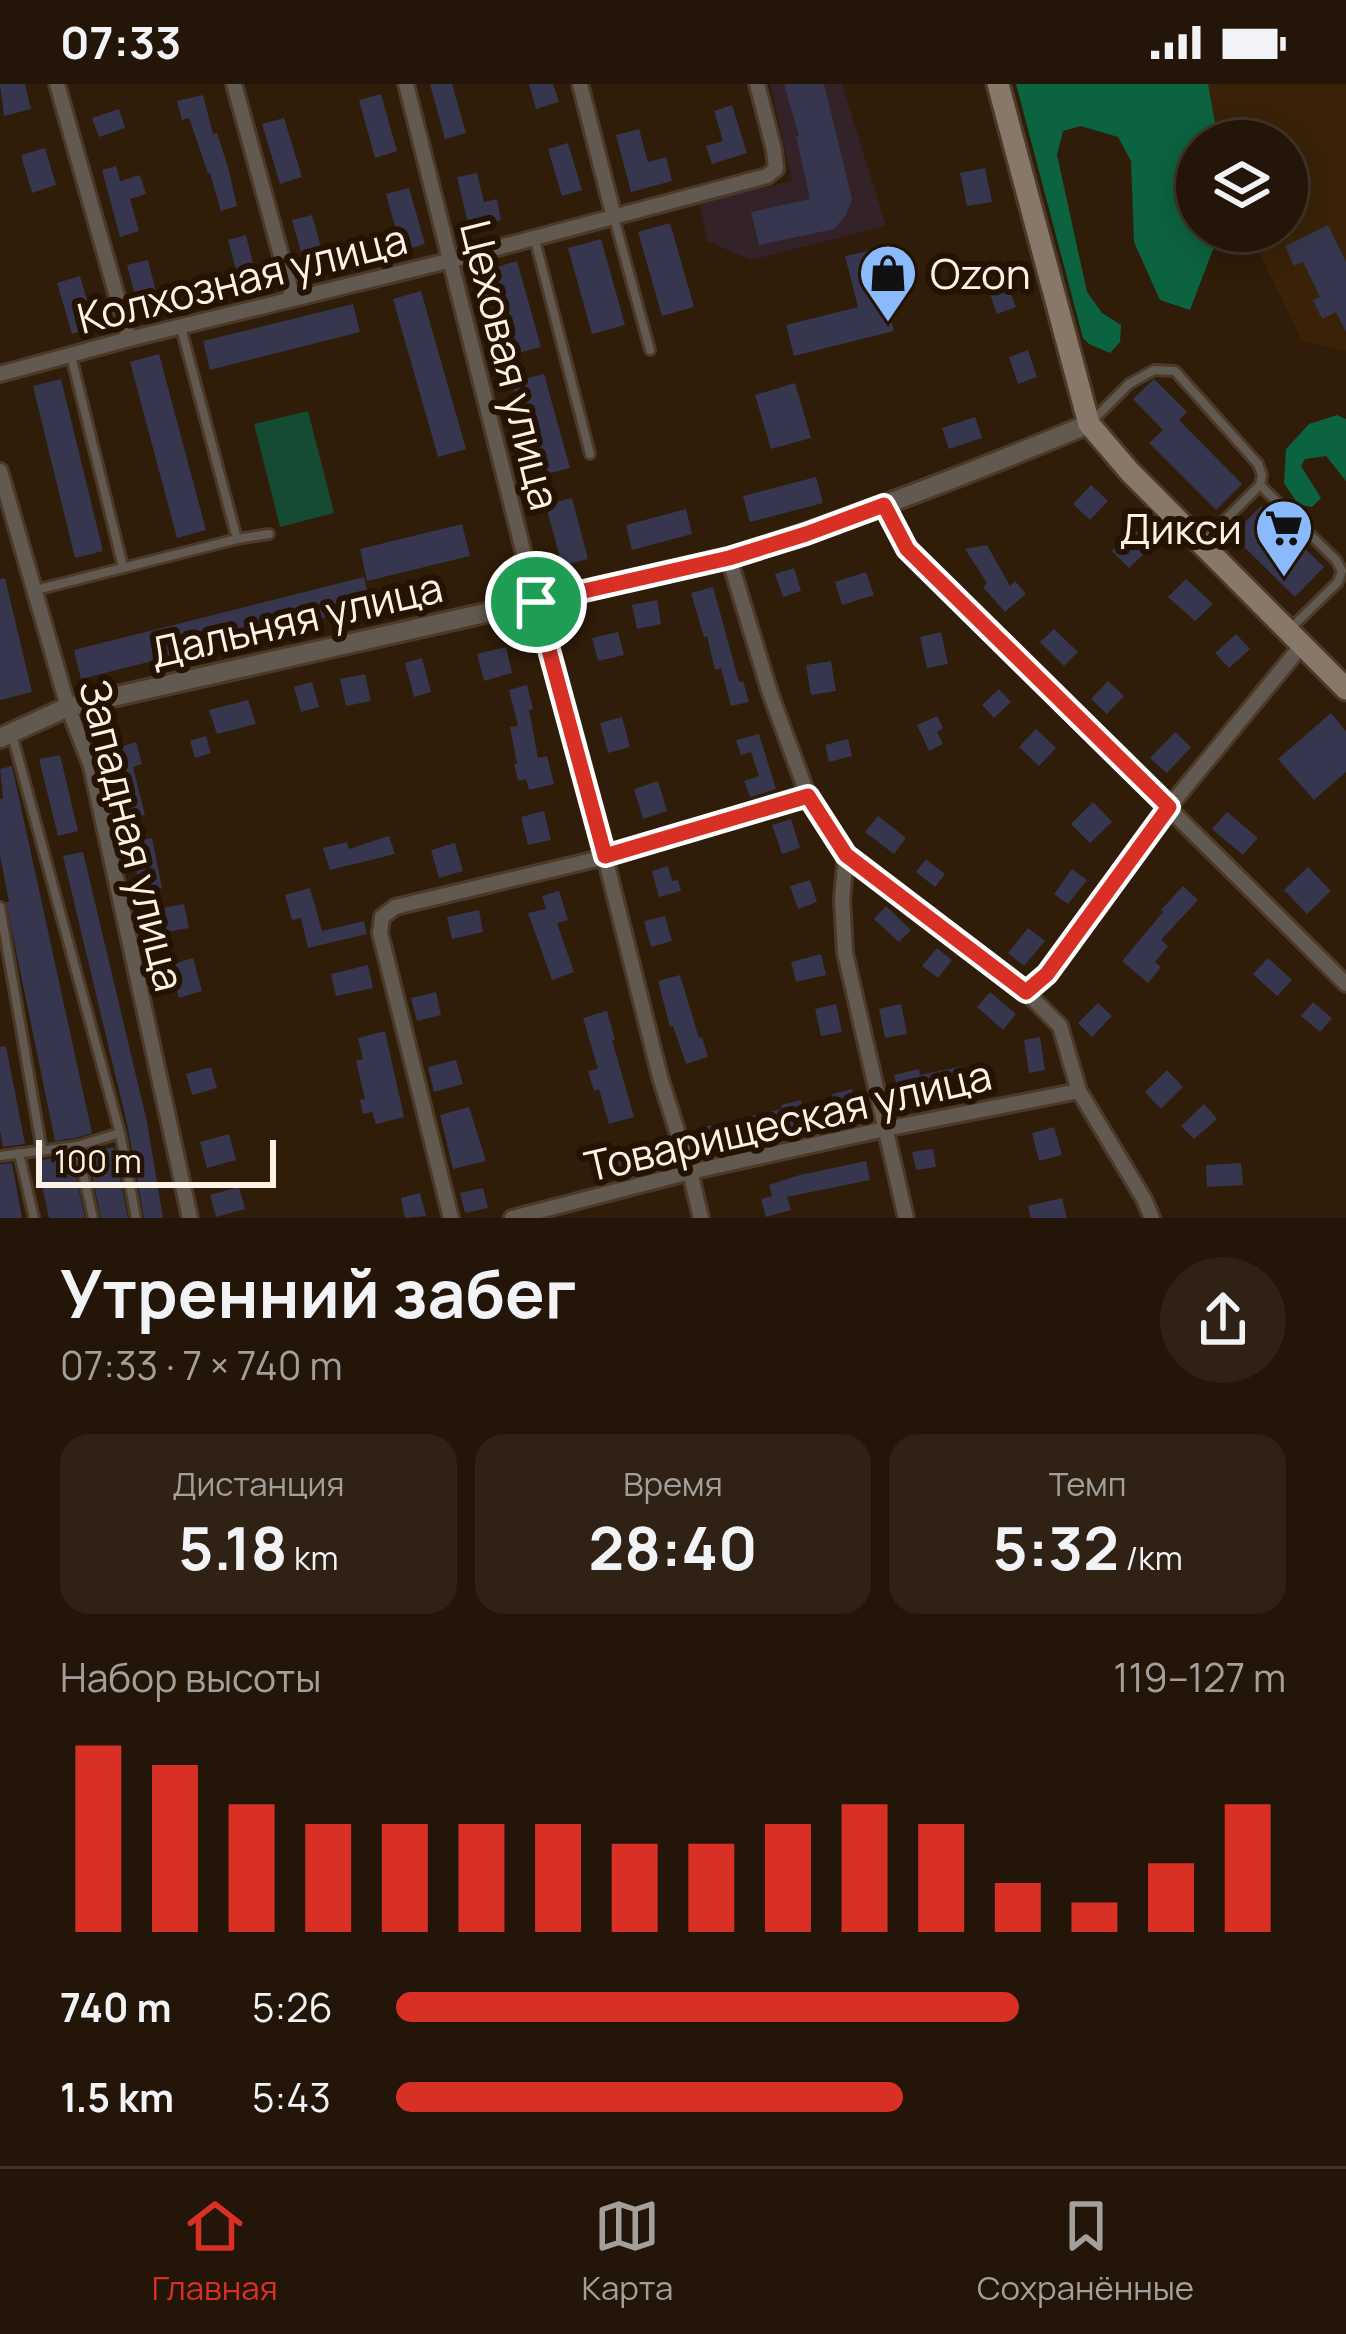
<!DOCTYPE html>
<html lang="ru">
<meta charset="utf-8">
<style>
body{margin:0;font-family:Manrope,sans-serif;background:#2f2215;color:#f1f3f6;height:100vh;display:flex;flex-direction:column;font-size:45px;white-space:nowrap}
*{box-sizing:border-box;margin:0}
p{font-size:39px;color:#a39f9b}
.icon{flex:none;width:66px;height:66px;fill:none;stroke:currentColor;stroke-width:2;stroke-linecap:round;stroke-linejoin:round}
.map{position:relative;height:1134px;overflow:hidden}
.drawer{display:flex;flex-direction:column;background:#231507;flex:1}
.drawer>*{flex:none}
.controls{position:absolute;left:1176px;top:36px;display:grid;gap:24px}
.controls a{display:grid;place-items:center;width:132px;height:132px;border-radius:50%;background:#231507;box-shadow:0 6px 30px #0003,0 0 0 3px #403428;font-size:60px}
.scale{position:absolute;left:36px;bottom:30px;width:240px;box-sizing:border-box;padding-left:12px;border:6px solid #fef1e5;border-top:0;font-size:33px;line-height:42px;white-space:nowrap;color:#fef1e5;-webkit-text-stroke:9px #241302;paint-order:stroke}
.pin{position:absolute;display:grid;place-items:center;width:102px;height:102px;color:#fff;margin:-51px;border:6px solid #fff;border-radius:50%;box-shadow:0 3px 12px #0007}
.round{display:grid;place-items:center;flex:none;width:126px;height:126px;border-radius:63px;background:#2f2215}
.overview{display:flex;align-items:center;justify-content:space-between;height:204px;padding:0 60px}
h1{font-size:66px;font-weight:700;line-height:90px}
.figures{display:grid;grid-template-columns:repeat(3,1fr);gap:18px;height:204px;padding:12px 60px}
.figures div{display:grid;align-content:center;border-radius:30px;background:#2f2215;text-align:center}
.figures b{font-size:60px;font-weight:700}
.figures small{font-size:33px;font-weight:400}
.figures p{font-size:33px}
.chart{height:336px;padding:24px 60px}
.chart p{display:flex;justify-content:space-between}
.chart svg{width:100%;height:216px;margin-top:12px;stroke:#d93025;stroke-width:6}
ul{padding:0 60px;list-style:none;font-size:39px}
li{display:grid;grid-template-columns:192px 144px 1fr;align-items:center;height:90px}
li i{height:30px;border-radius:15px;background:#d93025}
.status{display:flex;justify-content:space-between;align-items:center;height:84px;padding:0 60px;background:#231507;direction:ltr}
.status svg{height:33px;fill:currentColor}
.tab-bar{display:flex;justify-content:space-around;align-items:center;height:168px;border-top:3px solid #403428;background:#231507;font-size:33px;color:#a39f9b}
.tab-bar a{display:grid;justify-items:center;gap:6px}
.tab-bar .selected{color:#d93025}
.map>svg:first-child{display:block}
.built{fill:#392208}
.education{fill:#342229}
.green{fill:#154b32}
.forest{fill:#0c6340}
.building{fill:#36364e}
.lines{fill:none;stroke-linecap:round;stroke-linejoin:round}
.service-casing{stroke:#4c3a28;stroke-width:14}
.minor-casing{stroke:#4c3a28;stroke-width:20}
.tertiary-casing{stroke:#4c3a28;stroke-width:24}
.secondary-casing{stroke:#4c3a28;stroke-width:27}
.service{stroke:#625950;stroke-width:8}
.minor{stroke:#625950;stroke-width:14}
.tertiary{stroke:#625950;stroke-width:18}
.secondary{stroke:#88786a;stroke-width:21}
.route-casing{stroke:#fff;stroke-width:24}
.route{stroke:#d93025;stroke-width:15}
.labels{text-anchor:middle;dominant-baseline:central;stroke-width:12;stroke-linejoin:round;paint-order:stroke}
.poi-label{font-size:42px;fill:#fef1e5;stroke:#241302;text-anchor:start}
.street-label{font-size:42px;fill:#fef1e5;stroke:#241302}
</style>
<div class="status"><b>07:33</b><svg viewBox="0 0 49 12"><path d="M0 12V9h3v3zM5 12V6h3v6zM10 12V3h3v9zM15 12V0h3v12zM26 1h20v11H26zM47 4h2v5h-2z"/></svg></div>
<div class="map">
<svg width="1346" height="1134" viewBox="0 0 1346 1134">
<rect width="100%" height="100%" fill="#2f1c09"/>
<polygon class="built" points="1177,0 1346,0 1346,267 1302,257 1249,147 1287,147 1287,57 1205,57"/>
<polygon class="education" points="770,0 842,0 886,142 751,176 707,157 700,119 792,97"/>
<polygon class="green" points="308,327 334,429 280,443 254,340"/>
<g class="forest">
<polygon points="1016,0 1208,0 1216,45 1228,57 1197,57 1197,147 1224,147 1212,168 1190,226 1160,216 1134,158 1131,77 1118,53 1081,42 1063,47 1057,71 1087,208 1102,229 1121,241 1120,258 1110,269 1089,260 1083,254"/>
<polygon points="1337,331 1346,335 1346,397 1326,372 1305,375 1301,382 1321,414 1312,423 1298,420 1284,399 1286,365 1309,340"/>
</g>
<g class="building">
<polygon points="0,0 25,0 31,25 4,32"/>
<polygon points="430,0 452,0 466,49 445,55"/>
<polygon points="529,0 553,0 559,18 536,25"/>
<polygon points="784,0 824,0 852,115 846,131 834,145 759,161 751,128 810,115 796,52 799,52"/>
<polygon points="381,10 397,67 375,74 359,16"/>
<polygon points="203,11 213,50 217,49 228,83 237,122 221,127 210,89 208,89 189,34 182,36 177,17"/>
<polygon points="732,21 747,69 712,80 706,62 723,57 714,27"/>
<polygon points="119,25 125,44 99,53 92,34"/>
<polygon points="284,34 302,93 280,100 262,40"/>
<polygon points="639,45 648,78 666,73 672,97 631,108 616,51"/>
<polygon points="568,59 582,106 562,112 548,65"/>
<polygon points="45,64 56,101 32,109 21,71"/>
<polygon points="116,82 120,97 140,91 146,110 130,115 139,147 120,153 102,86"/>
<polygon points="985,84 992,118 967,122 960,89"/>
<polygon points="477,89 484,118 497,115 501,136 469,143 457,93"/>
<polygon points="409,104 425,160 402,167 386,110"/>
<polygon points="312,131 326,181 306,186 292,136"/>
<polygon points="670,139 694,223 662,232 638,148"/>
<polygon points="1328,141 1346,178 1346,248 1336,228 1322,235 1313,216 1320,213 1303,178 1294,182 1285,162"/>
<polygon points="246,151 255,188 266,185 270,199 230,209 226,191 237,189 228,156"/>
<polygon points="601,155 625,241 592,250 568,164"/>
<polygon points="873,166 894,247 794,272 786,241 858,223 845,172"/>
<polygon points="148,176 156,208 164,206 168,220 139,227 127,181"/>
<polygon points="517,177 541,263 508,272 484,187"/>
<polygon points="80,192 95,243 72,250 57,199"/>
<polygon points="1008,201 1016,223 997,230 989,207"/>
<polygon points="421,207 466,365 438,373 393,215"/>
<polygon points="353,220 360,248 210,286 203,257"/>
<polygon points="1028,266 1037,293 1018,300 1009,273"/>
<polygon points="159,270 206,446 177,454 130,278"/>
<polygon points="544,290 570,384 539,392 512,298"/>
<polygon points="61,295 103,467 75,474 33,302"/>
<polygon points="1154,295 1187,328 1179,336 1242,400 1216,426 1149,359 1163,346 1133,315"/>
<polygon points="795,299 811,354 771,365 755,311"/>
<polygon points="975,333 982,354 949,365 942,344"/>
<polygon points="816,393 823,419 750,438 743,412"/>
<polygon points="1091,401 1108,417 1090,436 1073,420"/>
<polygon points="572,414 588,475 562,482 546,421"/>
<polygon points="1261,422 1324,483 1295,513 1232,451"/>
<polygon points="686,425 692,450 632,466 626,441"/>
<polygon points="462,440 470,472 367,497 360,465"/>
<polygon points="1134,445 1151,463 1129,484 1112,467"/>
<polygon points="987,461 1010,502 1015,497 1026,510 1005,528 983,503 987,499 965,465"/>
<polygon points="794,484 801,507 783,513 775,490"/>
<polygon points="866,488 874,511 842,521 835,498"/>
<polygon points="364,493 371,522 81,595 74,566"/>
<polygon points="5,494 32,608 0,616 0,495"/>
<polygon points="1186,495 1213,520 1195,537 1168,513"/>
<polygon points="713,503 739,598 743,597 749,618 731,622 721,584 715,586 707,552 704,553 691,509"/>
<polygon points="657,516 661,540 637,545 632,521"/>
<polygon points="1054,545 1078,568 1064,582 1040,558"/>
<polygon points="618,548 624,571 598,577 592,554"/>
<polygon points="941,548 948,580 927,584 920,553"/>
<polygon points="1236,550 1250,565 1229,584 1215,569"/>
<polygon points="506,563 512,589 484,597 477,570"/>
<polygon points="422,574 431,608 414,613 405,579"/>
<polygon points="831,577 836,607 811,611 806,581"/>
<polygon points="365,590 371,617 346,622 340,595"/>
<polygon points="1108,597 1124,612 1107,630 1091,615"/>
<polygon points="312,598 319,623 301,628 294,603"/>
<polygon points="527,601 533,625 529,626 538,674 547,672 554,700 529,706 526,695 518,697 514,680 517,680 510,643 518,642 509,606"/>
<polygon points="999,605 1011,618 994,634 982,621"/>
<polygon points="248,616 256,640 217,650 209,626"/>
<polygon points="1331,629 1346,647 1346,688 1314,716 1278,675"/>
<polygon points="937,632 943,644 937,648 943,660 929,667 917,641"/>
<polygon points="622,633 630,663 608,669 600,639"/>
<polygon points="1036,645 1056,664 1039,682 1019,663"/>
<polygon points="1175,648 1191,663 1167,689 1150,674"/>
<polygon points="759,650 776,705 750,713 744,697 759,692 751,668 741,671 736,656"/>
<polygon points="206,652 211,669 195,674 190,657"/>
<polygon points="848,655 852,672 829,678 825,661"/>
<polygon points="136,658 142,680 133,683 145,731 125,736 119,709 125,708 113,665"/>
<polygon points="60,671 78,747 58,752 39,675"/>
<polygon points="12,682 92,1049 75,1054 55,1057 6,818 9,818 0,771 0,715 3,714 0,685"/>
<polygon points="658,697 667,727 643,735 634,705"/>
<polygon points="1093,718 1112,738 1090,759 1071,740"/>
<polygon points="544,727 551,756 528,761 521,733"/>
<polygon points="1227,728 1258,754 1243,771 1212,745"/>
<polygon points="878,732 906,754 894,770 865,748"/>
<polygon points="791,735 800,764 782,770 772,741"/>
<polygon points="389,752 395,770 330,786 323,764 347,758 349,765"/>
<polygon points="152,754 162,804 141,809 131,758"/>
<polygon points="455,759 463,787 439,794 431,766"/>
<polygon points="83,768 147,1038 163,1134 144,1134 128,1044 63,772"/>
<polygon points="926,775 945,790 935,803 916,788"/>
<polygon points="668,782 672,797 678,796 681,807 659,813 652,787"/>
<polygon points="1308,783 1331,807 1307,830 1284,806"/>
<polygon points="1072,785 1087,796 1068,820 1054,810"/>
<polygon points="810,796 817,818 798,825 790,802"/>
<polygon points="1183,802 1198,816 1161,856 1168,862 1155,878 1161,883 1148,899 1122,877 1163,828 1161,826"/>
<polygon points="310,804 322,847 364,837 367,850 308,864 301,834 292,836 285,811"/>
<polygon points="559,807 568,836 557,839 574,888 552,896 528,829 546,825 542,812"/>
<polygon points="184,820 189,844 167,848 162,824"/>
<polygon points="886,822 911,846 899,858 874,835"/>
<polygon points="479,826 483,848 452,855 447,833"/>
<polygon points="665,832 672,857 651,863 644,837"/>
<polygon points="1028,844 1045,857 1024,882 1008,869"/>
<polygon points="937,864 952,876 938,894 922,882"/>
<polygon points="821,870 826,891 796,898 791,878"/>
<polygon points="193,874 202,907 179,914 170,881"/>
<polygon points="1268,874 1292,896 1277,912 1253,890"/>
<polygon points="368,881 373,904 336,912 331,890"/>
<polygon points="680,891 699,954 702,953 708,973 686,980 673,942 670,943 658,897"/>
<polygon points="436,908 441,931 417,937 411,914"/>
<polygon points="990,908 1016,930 1003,946 977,923"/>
<polygon points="1313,918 1332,934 1320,948 1301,932"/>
<polygon points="1098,919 1112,932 1092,953 1078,939"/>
<polygon points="836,920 842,948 821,952 815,925"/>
<polygon points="901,920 907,950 885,954 879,925"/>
<polygon points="607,927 615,956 612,956 634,1033 609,1040 599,1005 594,1007 588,987 598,985 583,934"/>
<polygon points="385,947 404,1033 376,1040 372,1028 363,1030 360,1016 365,1015 356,977 363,975 358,954"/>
<polygon points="1040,953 1045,986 1029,989 1024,956"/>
<polygon points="6,962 25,1060 3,1063 0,1046 0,963"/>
<polygon points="456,976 463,1000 434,1008 428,983"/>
<polygon points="963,982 969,1008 902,1023 894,991 919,985 920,991"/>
<polygon points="211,983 217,1004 192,1011 186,990"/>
<polygon points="1167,986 1183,1003 1161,1025 1145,1008"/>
<polygon points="852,1005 858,1029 838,1034 832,1010"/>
<polygon points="801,1016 807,1043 748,1057 743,1034 782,1025 781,1021"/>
<polygon points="1204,1020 1217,1035 1194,1055 1181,1042"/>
<polygon points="469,1023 486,1077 453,1085 440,1031"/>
<polygon points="719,1039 724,1059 702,1066 697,1045"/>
<polygon points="1054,1043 1062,1071 1039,1077 1032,1049"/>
<polygon points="229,1050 236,1076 207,1084 200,1058"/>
<polygon points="640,1061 645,1080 616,1088 611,1068"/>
<polygon points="114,1063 128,1134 101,1134 87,1068"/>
<polygon points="933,1065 936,1083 916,1086 912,1068"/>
<polygon points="71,1071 85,1134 49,1134 37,1077"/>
<polygon points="866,1077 870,1096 787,1113 791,1126 766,1133 761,1115 772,1112 769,1101 800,1091"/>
<polygon points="12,1079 22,1134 0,1134 0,1080"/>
<polygon points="1241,1079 1243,1101 1207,1103 1206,1081"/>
<polygon points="239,1103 245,1125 216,1133 210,1111"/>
<polygon points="483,1104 488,1124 465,1129 460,1109"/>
<polygon points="420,1109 426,1132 405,1134 401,1114"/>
<polygon points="1062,1114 1067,1134 1031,1134 1028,1122"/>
</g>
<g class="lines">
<g class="service-casing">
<g id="service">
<polyline points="614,134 650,266"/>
<polyline points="535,156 590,370"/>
<polyline points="181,244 237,455"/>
<polyline points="71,272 123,483"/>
<polyline points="1090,339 1129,300 1154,286 1175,287 1258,380 1262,391 1260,401 1202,459"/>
<polyline points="1260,401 1336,476 1342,487 1338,498 1291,544"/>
<polyline points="36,506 237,455 269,450"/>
<polyline points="11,647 120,1049 136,1134"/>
<polyline points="0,823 42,1067"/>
<polyline points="77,1062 93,1134"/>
<polyline points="19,1069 34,1134"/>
<polyline points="0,1072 77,1062 120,1049"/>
</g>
</g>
<g class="minor-casing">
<g id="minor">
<polyline points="57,0 129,255"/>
<polyline points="234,0 293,215"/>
<polyline points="406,0 536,518 605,773 660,993 690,1088 701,1134"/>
<polyline points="580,0 614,133"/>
<polyline points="0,290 129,255 452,176 767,92 776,85 774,66 757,0"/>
<polyline points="0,387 68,623 91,682 190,1134"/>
<polyline points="884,421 907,465 1346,900"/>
<polyline points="729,474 770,609 808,712 846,771 1026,908 1060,942 1079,1007 1144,1115 1152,1134"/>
<polyline points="846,771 842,815 845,869 906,1134"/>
<polyline points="1026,908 1047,890 1169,723 1302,561"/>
<polyline points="451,1134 380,849 382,833 395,823 605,773 808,712"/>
<polyline points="512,1134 690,1088 885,1045 1079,1007"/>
</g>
</g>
<g class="tertiary-casing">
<path id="tertiary" d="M 0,654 L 68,623 L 729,474 C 851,436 971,389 1089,340"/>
</g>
<g class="secondary-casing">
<polyline id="secondary" points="998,0 1089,340 1130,388 1346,605"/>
</g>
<use href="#service" class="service"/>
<use href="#minor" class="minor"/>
<use href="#tertiary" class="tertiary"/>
<use href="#secondary" class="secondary"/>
</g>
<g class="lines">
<g class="route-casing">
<polygon id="route" points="884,421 907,465 1169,723 1047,890 1026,908 846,771 808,712 605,772 536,518 729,474 806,450"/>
</g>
<use href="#route" class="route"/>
</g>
<defs>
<g id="shop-pin" transform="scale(3)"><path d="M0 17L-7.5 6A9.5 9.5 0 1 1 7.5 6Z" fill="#8bbafc" stroke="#241302"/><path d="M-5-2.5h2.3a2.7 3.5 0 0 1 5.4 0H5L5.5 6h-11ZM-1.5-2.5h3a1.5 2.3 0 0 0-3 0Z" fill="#111"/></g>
<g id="supermarket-pin" transform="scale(3)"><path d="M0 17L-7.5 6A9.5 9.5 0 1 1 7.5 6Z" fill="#8bbafc" stroke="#241302"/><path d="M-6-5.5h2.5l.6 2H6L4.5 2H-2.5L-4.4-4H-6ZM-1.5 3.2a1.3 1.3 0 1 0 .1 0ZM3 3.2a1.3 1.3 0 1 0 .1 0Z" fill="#111"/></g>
</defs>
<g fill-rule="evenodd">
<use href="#shop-pin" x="888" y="189"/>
<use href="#supermarket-pin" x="1284" y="444"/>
</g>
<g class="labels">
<g class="poi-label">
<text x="930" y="189">Ozon</text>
<text x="1242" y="444" text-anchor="end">Дикси</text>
</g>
<g class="street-label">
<text transform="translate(242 194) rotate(-14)">Колхозная улица</text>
<text transform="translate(511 281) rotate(76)">Цеховая улица</text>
<text transform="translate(296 535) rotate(-13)">Дальняя улица</text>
<text transform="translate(133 751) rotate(76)">Западная улица</text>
<text transform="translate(788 1036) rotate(-13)">Товарищеская улица</text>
</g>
</g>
</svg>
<div class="controls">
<a><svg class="icon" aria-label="layers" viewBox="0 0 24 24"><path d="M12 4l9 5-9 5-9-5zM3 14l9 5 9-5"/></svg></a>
</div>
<div class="scale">100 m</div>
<div class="pin" style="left:536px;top:518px;background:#1e9e55"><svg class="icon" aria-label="arrive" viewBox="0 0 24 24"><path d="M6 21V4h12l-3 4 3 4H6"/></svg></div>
</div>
<section class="drawer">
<div class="overview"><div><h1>Утренний забег</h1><p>07:33 · 7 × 740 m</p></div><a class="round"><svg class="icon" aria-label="share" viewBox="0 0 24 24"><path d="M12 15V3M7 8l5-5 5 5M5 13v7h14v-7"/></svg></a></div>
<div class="figures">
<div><p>Дистанция</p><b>5.18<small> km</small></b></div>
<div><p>Время</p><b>28:40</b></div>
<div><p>Темп</p><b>5:32<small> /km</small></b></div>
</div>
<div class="chart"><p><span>Набор высоты</span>119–127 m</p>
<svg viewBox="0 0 160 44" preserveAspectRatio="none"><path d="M5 44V6M15 44V10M25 44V18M35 44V22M45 44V22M55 44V22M65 44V22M75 44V26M85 44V26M95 44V22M105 44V18M115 44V22M125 44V34M135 44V38M145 44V30M155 44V18"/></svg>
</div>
<ul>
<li><b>740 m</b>5:26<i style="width:70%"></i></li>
<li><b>1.5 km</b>5:43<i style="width:57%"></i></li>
</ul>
</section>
<nav class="tab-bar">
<a class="selected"><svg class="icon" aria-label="home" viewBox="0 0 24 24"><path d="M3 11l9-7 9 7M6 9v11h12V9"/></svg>Главная</a>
<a><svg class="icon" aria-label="map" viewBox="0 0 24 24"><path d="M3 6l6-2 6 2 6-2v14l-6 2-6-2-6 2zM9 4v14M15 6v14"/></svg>Карта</a>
<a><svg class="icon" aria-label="saved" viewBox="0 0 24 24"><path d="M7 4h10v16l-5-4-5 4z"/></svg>Сохранённые</a>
</nav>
